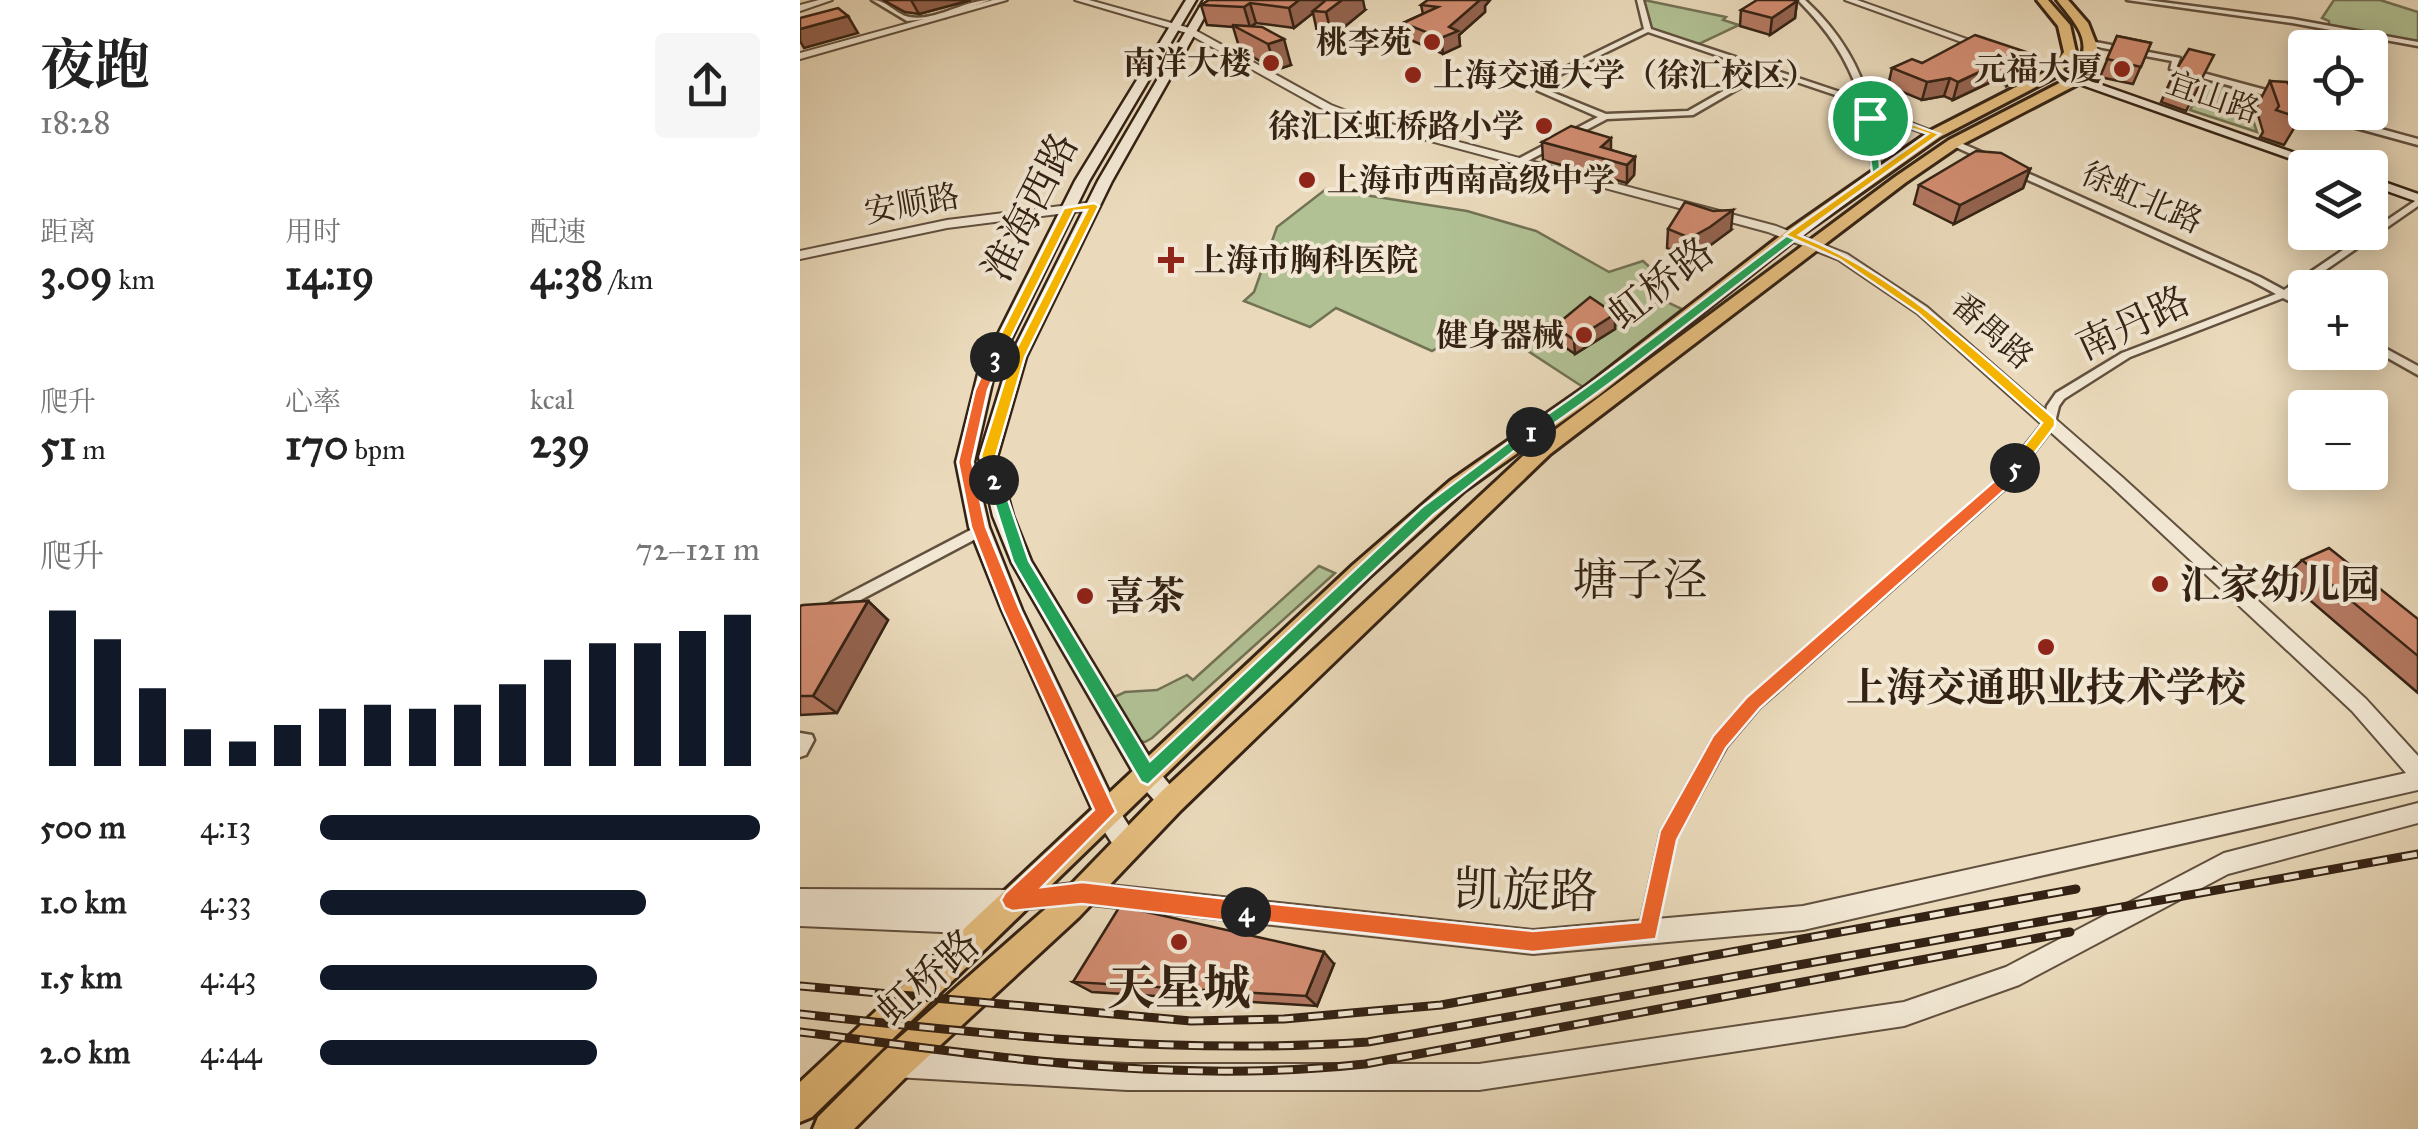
<!DOCTYPE html>
<html lang="zh">
<meta charset="utf-8">
<style>
body{margin:0;font-family:"IM FELL Great Primer","Noto Serif SC",serif;background:#f6f6f6;color:#222;height:100vh;display:flex;flex-direction:column;font-size:38px;white-space:nowrap}
*{box-sizing:border-box;margin:0}
p{font-size:32px;color:#767676}
.icon{flex:none;width:55px;height:55px;fill:none;stroke:currentColor;stroke-width:2;stroke-linecap:round;stroke-linejoin:round}
.map{position:relative;flex:1;overflow:hidden}
.side{display:flex;flex-direction:column;background:#fff;width:800px}
.side>*{flex:none}
.tools{position:absolute;left:1488px;top:30px;display:grid;gap:20px}
.tools a{display:grid;place-items:center;width:100px;height:100px;border-radius:10px;background:#fff;box-shadow:0 5px 25px #0003;font-size:50px}
.pin{position:absolute;display:grid;place-items:center;width:85px;height:85px;color:#fff;margin:-42px;border:5px solid #fff;border-radius:50%;box-shadow:0 2px 10px #0007}
.km{position:absolute;width:50px;height:50px;margin:-25px;border-radius:50%;background:#222;color:#fff;font-size:28px;line-height:50px;text-align:center}
.round{display:grid;place-items:center;flex:none;width:105px;height:105px;border-radius:10px;background:#f6f6f6}
.headline{display:flex;align-items:center;justify-content:space-between;height:170px;padding:0 40px}
h1{font-size:55px;font-weight:700;line-height:75px}
.metrics{display:grid;grid-template-columns:repeat(3,1fr);gap:15px;height:170px;padding:10px 40px}
.metrics div{display:grid;align-content:center}
.metrics b{font-size:42px;font-weight:700}
.metrics small{font-size:28px;font-weight:400}
.metrics p{font-size:28px}
.chart{height:280px;padding:20px 40px}
.chart p{display:flex;justify-content:space-between}
.chart svg{width:100%;height:180px;margin-top:10px;stroke:#111827;stroke-width:6}
ul{padding:0 40px;list-style:none;font-size:32px}
li{display:grid;grid-template-columns:160px 120px 1fr;align-items:center;height:75px}
li i{height:25px;border-radius:12px;background:#111827}
main{display:flex;flex:1;min-height:0}
.map>svg:first-child{display:block}
.green{fill:#b1c194;stroke:#727254;stroke-width:2.5}
.lines{fill:none;stroke-linecap:round;stroke-linejoin:round}
.minor-casing{stroke:#62503e;stroke-width:5}
.tertiary-casing{stroke:#62503e;stroke-width:4}
.secondary-casing{stroke:#342214;stroke-width:5}
.primary-casing{stroke:#342214;stroke-width:6}
.minor{fill:#f1e7d3;fill-rule:evenodd}
.tertiary{fill:#f1e7d3;fill-rule:evenodd}
.secondary{fill:#f1e7d3;fill-rule:evenodd}
.primary{fill:#e5bd7e;fill-rule:evenodd}
.rail-casing{stroke:#342214;stroke-width:9}
.rail{stroke:#f1e7d3;stroke-width:5;stroke-dasharray:15;stroke-linecap:butt}
.wall{fill:#b57962;stroke:#342214;stroke-width:2.5}
.shaded-wall{fill:#946350;stroke:#342214;stroke-width:2.5}
.building{fill:#d38d72;stroke:#342214;stroke-width:2.5}
.split-1{fill:#22a559;stroke:#fff;stroke-width:2.5}
.split-2{fill:#22a559;stroke:#fff;stroke-width:2.5}
.split-3{fill:#f5b400;stroke:#fff;stroke-width:2.5}
.split-4{fill:#f0652b;stroke:#fff;stroke-width:2.5}
.split-5{fill:#f0652b;stroke:#fff;stroke-width:2.5}
.split-6{fill:#f5b400;stroke:#fff;stroke-width:2.5}
.poi-dot{fill:#8f2418;stroke:#f1e7d3;stroke-width:4}
.labels{text-anchor:middle;dominant-baseline:central;stroke-width:8;stroke-linejoin:round;paint-order:stroke}
.far-poi-label{font-size:32px;font-weight:bold;fill:#342214;stroke:#f1e7d3;text-anchor:end}
.far-street-label{font-size:32px;fill:#342214;stroke:#f1e7d3}
.street-label{font-size:40px;fill:#342214;stroke:#f1e7d3}
.poi-label{font-size:40px;font-weight:bold;fill:#342214;stroke:#f1e7d3;text-anchor:start}
.quarter-label{font-size:45px;fill:#342214;stroke:#f1e7d3}
.near-street-label{font-size:48px;fill:#342214;stroke:#f1e7d3}
.near-poi-label{font-size:48px;font-weight:bold;fill:#342214;stroke:#f1e7d3}
</style>
<main>
<section class="side">
<div class="headline"><div><h1>夜跑</h1><p>18:28</p></div><a class="round"><svg class="icon" aria-label="share" viewBox="0 0 24 24"><path d="M12 15V3M7 8l5-5 5 5M5 13v7h14v-7"/></svg></a></div>
<div class="metrics">
<div><p>距离</p><b>3.09<small> km</small></b></div>
<div><p>用时</p><b>14:19</b></div>
<div><p>配速</p><b>4:38<small> /km</small></b></div>
</div>
<div class="metrics">
<div><p>爬升</p><b>51<small> m</small></b></div>
<div><p>心率</p><b>170<small> bpm</small></b></div>
<div><p>kcal</p><b>239</b></div>
</div>
<div class="chart"><p><span>爬升</span>72–121 m</p>
<svg viewBox="0 0 160 44" preserveAspectRatio="none"><path d="M5 44V6M15 44V13M25 44V25M35 44V35M45 44V38M55 44V34M65 44V30M75 44V29M85 44V30M95 44V29M105 44V24M115 44V18M125 44V14M135 44V14M145 44V11M155 44V7"/></svg>
</div>
<ul>
<li><b>500 m</b>4:13<i style="width:100%"></i></li>
<li><b>1.0 km</b>4:33<i style="width:74%"></i></li>
<li><b>1.5 km</b>4:43<i style="width:63%"></i></li>
<li><b>2.0 km</b>4:44<i style="width:63%"></i></li>
</ul>
</section>
<div class="map">
<svg width="1618" height="1129" viewBox="0 0 1618 1129">
<rect width="100%" height="100%" fill="#eadabb"/>
<filter id="stains"><feTurbulence type="fractalNoise" baseFrequency=".002" numOctaves="4"/><feColorMatrix values="0 0 0 0 .2 0 0 0 0 .09 0 0 0 0 .02 0 0 0 .5 -.17"/></filter>
<radialGradient id="worn" r=".72"><stop offset=".6" stop-color="#630" stop-opacity="0"/><stop offset="1" stop-color="#630" stop-opacity=".3"/></radialGradient>
<g class="green">
<polygon points="844,0 926,17 923,20 939,25 899,44 851,29"/>
<polygon points="1534,0 1580,0 1618,12 1618,41 1529,26 1529,21 1522,18"/>
<polygon points="1407,80 1460,95 1469,105 1448,105 1457,132 1390,110"/>
<polygon points="526,189 667,211 736,231 809,272 843,261 856,273 856,297 882,309 783,387 682,321 632,351 536,308 510,327 444,301 454,292 477,227"/>
<polygon points="519,566 535,573 352,738 345,742 331,740 308,700 325,692 357,690 387,675 393,680"/>
</g>
<g class="lines">
<g class="minor-casing">
<g id="minor">
<path d="M 72,0 C 87,0 95,14 109,17 C 135,22 164,0 190,0 L 147,15 L 146,17 L 107,21 Z"/>
<path d="M 837,0 L 843,0 L 851,29 L 1061,99 C 1046,56 1029,32 998,0 L 1005,0 C 1038,30 1060,65 1071,108 L 1139,134 L 1132,136 L 1073,114 L 1081,174 L 1074,176 L 1062,104 L 967,72 L 893,115 L 807,119 L 724,163 L 718,163 L 718,159 L 798,117 L 727,86 L 844,29 ZM 848,32 L 960,70 L 888,111 L 806,114 L 737,86 Z"/>
<polygon points="1327,0 1346,0 1492,19 1618,42 1618,46 1492,23"/>
<polygon points="1290,41 1380,58 1377,66 1477,93 1505,108 1505,112 1519,112 1618,139 1618,145 1505,114 1471,97 1370,69 1372,61 1287,45 1287,41"/>
<polygon points="1154,140 1195,158 1196,160 1189,162 1151,145 1150,143"/>
<polygon points="1208,167 1214,167 1460,277 1484,290 1618,199 1618,206 1491,294 1505,302 1505,309 1483,298 1330,357 1264,399 1259,406 1254,426 1208,486 959,708 926,747 875,840 854,938 848,941 842,938 839,932 861,832 914,737 949,698 1198,480 1244,422 1247,406 1256,393 1322,353 1476,294 1452,281 1208,171"/>
<polygon points="1570,340 1618,366 1618,375 1570,348"/>
<polygon points="180,525 185,526 187,530 185,534 0,632 0,619"/>
<polygon points="0,733 12,735 14,740 6,755 0,757"/>
</g>
</g>
<g class="tertiary-casing">
<g id="tertiary">
<polygon points="19,0 32,0 0,11 0,5"/>
<polygon points="193,0 207,0 0,59 0,53"/>
<polygon points="275,0 289,0 393,29 531,105 557,115 976,226 1047,254 1127,307 1322,477 1566,699 1618,756 1618,790 1003,930 733,954 282,904 194,912 201,922 197,930 189,934 0,926 0,889 212,890 282,882 733,930 1003,906 1606,773 1552,711 1310,485 1117,313 1039,260 968,232 549,119 523,109 387,33"/>
<polygon points="1045,0 1057,0 1189,47 1181,49"/>
<polygon points="1213,54 1258,70 1260,72 1252,74 1210,59 1208,57"/>
<polygon points="294,202 298,203 298,209 147,228 0,259 0,251 147,220"/>
<polygon points="1618,803 1618,823 1428,874 1219,985 1104,1026 679,1090 327,1090 95,1077 86,1073 82,1064 86,1055 95,1051 327,1064 679,1064 1104,1002 1206,967 1424,853"/>
</g>
</g>
<g class="secondary-casing">
<g id="secondary">
<polygon points="386,0 396,0 289,181 194,374 174,462 189,527 222,610 315,804 341,845 337,854 328,857 319,854 297,820 202,610 169,527 156,462 178,374 275,181"/>
<polygon points="404,0 414,0 312,181 226,357 197,457 213,516 231,561 356,768 383,801 380,809 371,812 362,809 340,784 212,563 193,516 179,457 210,357 298,181"/>
<polygon points="1251,70 1259,70 1537,168 1517,168 1251,74"/>
<polygon points="1570,177 1618,194 1618,202 1570,185"/>
</g>
</g>
<g class="primary-casing">
<g id="primary">
<polygon points="1237,0 1248,0 1270,25 1276,52 1259,75 1140,137 997,238 799,395 664,491 569,577 12,1117 0,1122 0,1082 553,565 650,481 785,387 985,232 1130,131 1251,69 1264,52 1258,26"/>
<path d="M 1257,0 L 1268,0 L 1288,23 L 1297,46 L 1297,58 L 1282,82 L 1159,146 L 1105,183 L 750,454 L 381,810 L 279,917 L 107,1076 L 54,1129 L 13,1129 L 18,1117 L 83,1052 L 259,897 L 361,792 L 736,444 L 1095,177 L 1149,140 L 1273,76 C 1295,42 1279,28 1257,0 Z"/>
</g>
</g>
<use href="#minor" class="minor"/>
<use href="#tertiary" class="tertiary"/>
<use href="#secondary" class="secondary"/>
<use href="#primary" class="primary"/>
<g class="rail-casing">
<g id="rail">
<polyline points="0,986 391,1021 484,1019 641,1005 1276,889"/>
<path d="M 0,1014 C 190,1035 377,1055 568,1042 L 1618,854"/>
<path d="M 0,1032 C 193,1056 370,1085 565,1064 L 1270,932"/>
</g>
</g>
<use href="#rail" class="rail"/>
</g>
<g class="wall">
<polygon points="83,0 171,0 119,14 105,12"/>
<polygon points="409,0 565,10 532,37 518,36 513,13 494,28 456,23 452,26 491,65 476,70 440,50 433,27 407,25 401,5"/>
<polygon points="628,0 690,0 685,6 685,12 659,35 660,46 643,54 606,38 603,23 623,14 621,5"/>
<polygon points="997,1 995,18 970,35 940,26 941,10"/>
<polygon points="1317,36 1351,43 1333,84 1300,77"/>
<polygon points="1235,55 1229,73 1207,86 1193,81 1153,100 1144,96 1122,100 1088,86 1092,68 1122,63"/>
<polygon points="1373,75 1401,82 1386,111 1361,102"/>
<polygon points="1470,81 1500,118 1484,145 1460,137 1463,132 1456,108"/>
<polygon points="742,142 811,150 835,157 834,175 827,183 743,160"/>
<polygon points="1230,169 1223,188 1154,224 1114,204 1119,185"/>
<polygon points="868,229 931,230 908,247 889,258 867,248"/>
<polygon points="815,314 815,329 775,354 756,341 755,326"/>
<polygon points="1502,560 1618,619 1618,693 1484,578"/>
<polygon points="68,601 88,620 37,713 0,715 0,606"/>
<polygon points="534,964 517,1006 292,992 273,982"/>
</g>
<g class="shaded-wall">
<polygon points="111,0 171,0 119,14"/>
<polygon points="499,0 530,0 513,11 513,13 494,28 489,8"/>
<polygon points="542,0 563,0 565,10 532,37 526,12"/>
<polygon points="679,0 690,0 685,6 685,12 659,35 660,46 643,54 641,38 649,27"/>
<polygon points="997,1 995,18 970,35 972,18"/>
<polygon points="450,3 456,23 450,27 444,7"/>
<polygon points="48,16 58,33 4,48 0,41 0,29"/>
<polygon points="484,39 491,65 476,70 468,44"/>
<polygon points="1235,55 1229,73 1207,86 1212,68"/>
<polygon points="1198,63 1193,81 1153,100 1158,82"/>
<polygon points="1150,78 1144,96 1122,100 1127,82"/>
<polygon points="811,138 811,155 801,147"/>
<polygon points="835,157 834,175 827,183 827,165"/>
<polygon points="1230,169 1223,188 1154,224 1160,205"/>
<polygon points="933,210 931,230 908,247 889,258 890,238"/>
<polygon points="815,314 815,329 775,354 774,340"/>
<polygon points="68,601 88,620 37,713 13,696"/>
<polygon points="524,952 534,964 517,1006 506,996"/>
</g>
<g class="building">
<polygon points="409,0 499,0 489,8 450,3 444,7 401,5"/>
<polygon points="526,0 542,0 526,12 513,11"/>
<polygon points="628,0 680,0 649,27 658,31 641,38 603,23 638,7 621,5"/>
<polygon points="957,0 994,0 997,1 972,18 941,10"/>
<polygon points="38,8 48,16 0,29 0,18"/>
<polygon points="432,25 462,27 484,39 468,44"/>
<polygon points="1175,35 1235,55 1212,68 1198,63 1158,82 1150,78 1127,82 1092,68 1112,59 1122,63"/>
<polygon points="1317,36 1351,43 1341,67 1307,59"/>
<polygon points="1389,49 1414,55 1399,84 1373,75"/>
<polygon points="1470,81 1487,82 1505,106 1500,118 1476,110 1479,106"/>
<polygon points="771,126 811,138 801,147 835,157 827,165 742,142"/>
<polygon points="1176,151 1201,153 1230,169 1160,205 1119,185"/>
<polygon points="885,202 913,211 933,210 910,227 890,238 868,229"/>
<polygon points="790,297 815,314 774,340 755,326"/>
<polygon points="1529,548 1618,619 1618,656 1502,560"/>
<polygon points="68,601 13,696 0,696 0,606 3,605"/>
<polygon points="320,906 524,952 506,996 273,982"/>
</g>
<path class="split-1" d="M 1070,115 L 1075,118 L 1081,176 C 964,260 855,355 736,436 L 726,436 L 726,429 C 845,349 954,256 1072,173 L 1065,118 Z"/>
<polygon class="split-2" points="726,429 738,432 633,515 348,785 341,782 213,562 187,480 194,474 200,476 229,561 350,761 622,507"/>
<polygon class="split-3" points="294,203 299,206 225,357 196,456 202,480 194,485 189,484 181,456 212,357 287,210 274,211 200,360 189,357 264,208"/>
<polygon class="split-4" points="191,354 202,357 188,390 172,462 186,527 220,610 316,812 242,887 282,882 446,901 454,904 457,912 454,919 446,923 282,904 212,911 205,908 201,900 205,893 294,810 203,610 171,527 158,462 175,390"/>
<polygon class="split-5" points="1215,463 1222,468 1208,487 960,708 926,748 877,840 856,939 733,952 439,919 436,912 439,904 446,901 733,931 840,922 860,831 913,736 947,697"/>
<path class="split-6" d="M 1068,108 L 1140,134 L 999,235 C 1099,275 1175,350 1255,419 L 1255,426 L 1220,472 L 1207,468 L 1242,423 L 1118,313 L 1039,259 L 985,235 L 1128,134 L 1075,116 L 1067,120 L 1063,110 Z"/>
<g class="poi-dot">
<circle cx="632" cy="42" r="10"/>
<circle cx="471" cy="63" r="10"/>
<circle cx="1322" cy="69" r="10"/>
<circle cx="613" cy="75" r="10"/>
<circle cx="744" cy="126" r="10"/>
<circle cx="507" cy="180" r="10"/>
<path d="M366 245h10v10h10v10h-10v10h-10v-10h-10v-10h10z"/>
<circle cx="784" cy="335" r="10"/>
<circle cx="1360" cy="584" r="10"/>
<circle cx="285" cy="596" r="10"/>
<circle cx="1246" cy="647" r="10"/>
<circle cx="379" cy="942" r="10"/>
</g>
<g class="labels">
<g class="far-poi-label">
<text x="612" y="42">桃李苑</text>
<text x="451" y="63">南洋大楼</text>
<text x="1302" y="69">元福大厦</text>
<text x="633" y="75" text-anchor="start">上海交通大学（徐汇校区）</text>
<text x="724" y="126">徐汇区虹桥路小学</text>
<text x="527" y="180" text-anchor="start">上海市西南高级中学</text>
<text x="394" y="260" text-anchor="start">上海市胸科医院</text>
<text x="764" y="335">健身器械</text>
</g>
<g class="far-street-label">
<text transform="translate(1413 97) rotate(19)">宜山路</text>
<text transform="translate(1342 198) rotate(24)">徐虹北路</text>
<text transform="translate(112 204) rotate(-10)">安顺路</text>
<text transform="translate(1192 331) rotate(41)">番禺路</text>
</g>
<g class="street-label">
<text transform="translate(230 207) rotate(-63)">淮海西路</text>
<text transform="translate(861 283) rotate(-38)">虹桥路</text>
<text transform="translate(1333 323) rotate(-25)">南丹路</text>
<text transform="translate(128 977) rotate(-42)">虹桥路</text>
</g>
<g class="poi-label">
<text x="1380" y="584">汇家幼儿园</text>
<text x="305" y="596">喜茶</text>
<text x="1246" y="687" text-anchor="middle">上海交通职业技术学校</text>
</g>
<g class="quarter-label">
<text x="840" y="579">塘子泾</text>
</g>
<g class="near-street-label">
<text transform="translate(726 890) rotate(1)">凯旋路</text>
</g>
<g class="near-poi-label">
<text x="379" y="987">天星城</text>
</g>
</g>
<rect width="100%" height="100%" filter="url(#stains)"/>
<rect width="100%" height="100%" fill="url(#worn)"/>
</svg>
<div class="tools">
<a><svg class="icon" aria-label="locate" viewBox="0 0 24 24"><circle cx="12" cy="12" r="6"/><path d="M12 2v4M12 18v4M2 12h4M18 12h4"/></svg></a>
<a><svg class="icon" aria-label="layers" viewBox="0 0 24 24"><path d="M12 4l9 5-9 5-9-5zM3 14l9 5 9-5"/></svg></a>
<a>+</a>
<a>−</a>
</div>
<div class="pin" style="left:1070px;top:118px;background:#1e9e55"><svg class="icon" aria-label="arrive" viewBox="0 0 24 24"><path d="M6 21V4h12l-3 4 3 4H6"/></svg></div>
<b class="km" style="left:731px;top:432px">1</b>
<b class="km" style="left:194px;top:480px">2</b>
<b class="km" style="left:195px;top:357px">3</b>
<b class="km" style="left:446px;top:912px">4</b>
<b class="km" style="left:1215px;top:468px">5</b>
</div>
</main>
